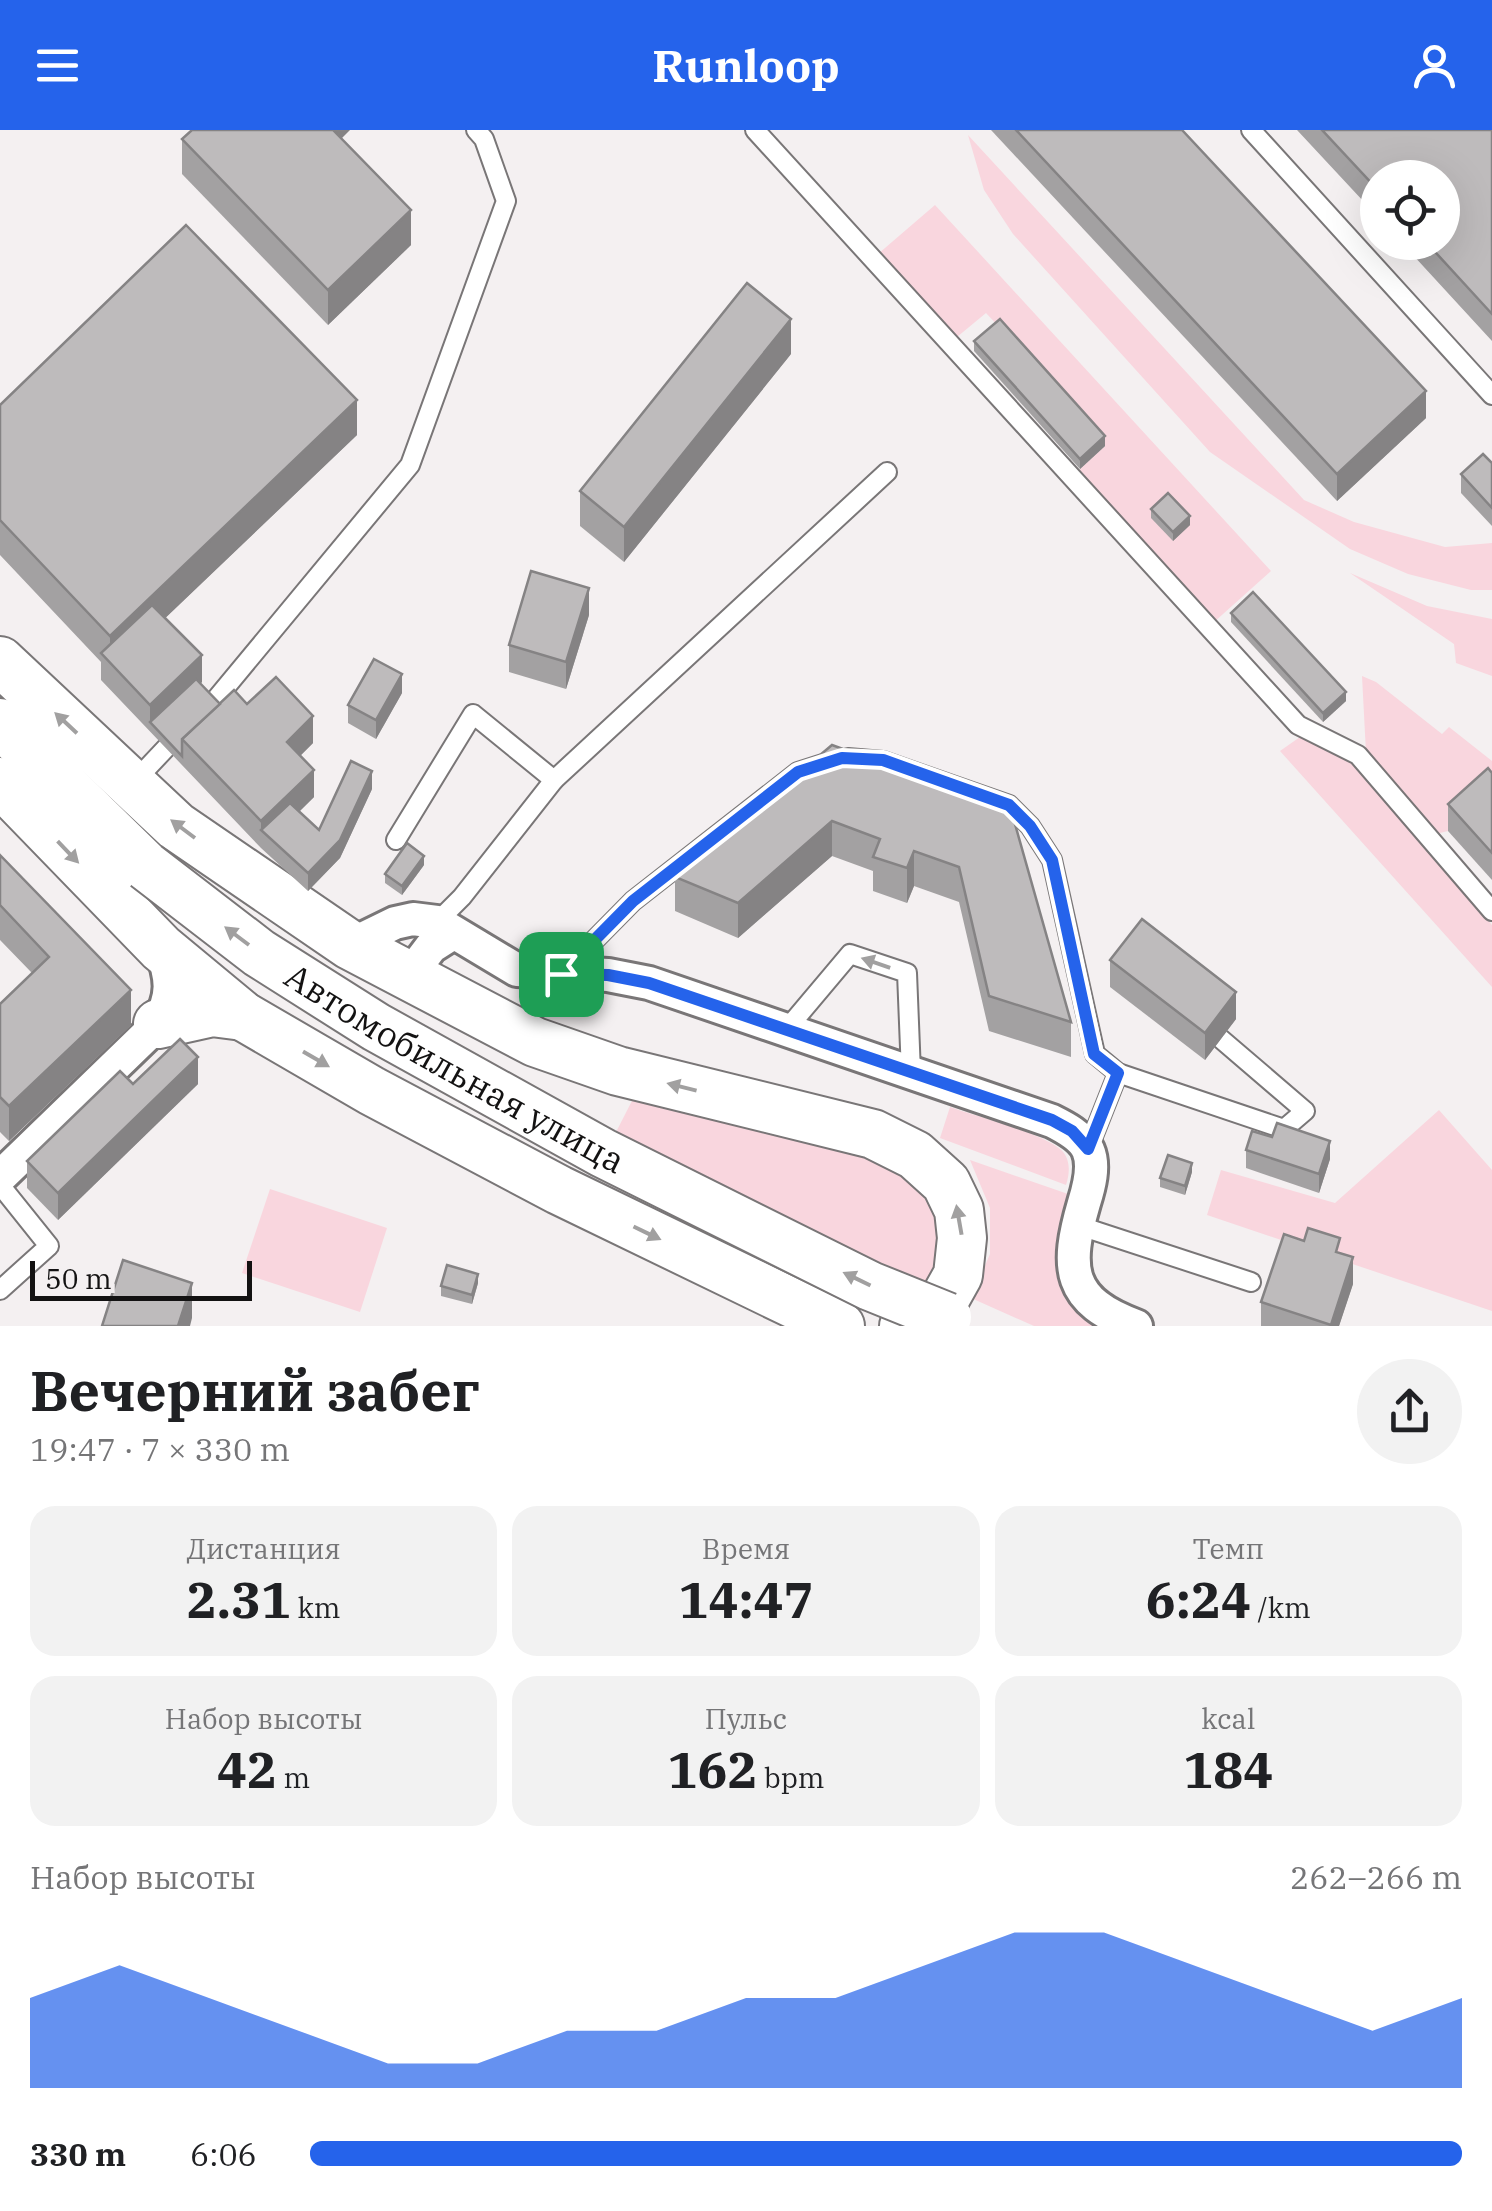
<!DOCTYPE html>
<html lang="ru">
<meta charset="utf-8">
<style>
body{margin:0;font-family:"IBM Plex Serif",serif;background:#f2f2f2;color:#202124;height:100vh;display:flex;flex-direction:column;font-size:38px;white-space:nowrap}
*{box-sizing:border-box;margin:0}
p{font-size:32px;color:#757577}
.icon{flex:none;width:55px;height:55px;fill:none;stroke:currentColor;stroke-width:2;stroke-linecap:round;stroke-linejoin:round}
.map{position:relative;height:1196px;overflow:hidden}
.drawer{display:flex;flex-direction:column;background:#fff;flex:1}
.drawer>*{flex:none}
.fabs{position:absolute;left:1360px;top:30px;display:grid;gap:20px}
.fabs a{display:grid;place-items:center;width:100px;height:100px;border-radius:50%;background:#fff;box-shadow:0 10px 40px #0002;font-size:50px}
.scale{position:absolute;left:30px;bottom:25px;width:222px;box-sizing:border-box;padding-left:10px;border:5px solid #131212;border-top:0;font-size:28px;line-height:35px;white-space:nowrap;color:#131212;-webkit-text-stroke:8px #f4f0f1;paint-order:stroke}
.pin{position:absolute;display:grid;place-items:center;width:85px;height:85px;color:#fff;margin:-42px;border-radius:20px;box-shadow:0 5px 15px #0006}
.round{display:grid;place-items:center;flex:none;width:105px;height:105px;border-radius:52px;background:#f2f2f2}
.head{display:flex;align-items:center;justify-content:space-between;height:170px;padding:0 30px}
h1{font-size:55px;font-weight:700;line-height:75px}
.figures{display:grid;grid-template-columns:repeat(3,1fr);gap:15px;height:170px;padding:10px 30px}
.figures div{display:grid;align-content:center;border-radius:25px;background:#f2f2f2;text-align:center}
.figures b{font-size:50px;font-weight:700}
.figures small{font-size:28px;font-weight:400}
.figures p{font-size:28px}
.chart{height:280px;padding:20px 30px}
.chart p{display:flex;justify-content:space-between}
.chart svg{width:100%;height:180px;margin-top:10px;fill:#2563eb;opacity:.7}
ul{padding:0 30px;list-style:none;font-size:32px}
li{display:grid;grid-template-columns:160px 120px 1fr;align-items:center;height:75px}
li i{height:25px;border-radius:12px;background:#2563eb}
header{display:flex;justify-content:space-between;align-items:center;height:130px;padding:0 30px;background:#2563eb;color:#fff;font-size:45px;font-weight:700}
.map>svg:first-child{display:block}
.green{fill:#f9d6de}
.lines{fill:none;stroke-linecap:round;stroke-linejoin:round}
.lane-casing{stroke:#797677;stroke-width:22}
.street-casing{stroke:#797677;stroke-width:38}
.secondary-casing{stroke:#797677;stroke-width:52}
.lane{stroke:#fff;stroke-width:18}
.street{stroke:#fff;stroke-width:32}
.secondary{stroke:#fff;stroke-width:48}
.secondary-bridge-casing{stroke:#797677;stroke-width:52;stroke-linecap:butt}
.secondary-bridge{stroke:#fff;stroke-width:48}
.wall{fill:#a3a1a2}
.shaded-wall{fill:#858384}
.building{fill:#bebbbc;stroke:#858384;stroke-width:2.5}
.oneway{fill:#a1a0a0}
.route-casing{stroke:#fff;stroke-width:20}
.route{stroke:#2563eb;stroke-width:12}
.labels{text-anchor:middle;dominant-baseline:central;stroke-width:9;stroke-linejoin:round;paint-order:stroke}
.street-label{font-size:35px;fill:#131212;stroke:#f4f0f1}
</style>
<header><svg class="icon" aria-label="menu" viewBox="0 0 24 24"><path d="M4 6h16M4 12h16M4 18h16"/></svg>Runloop<svg class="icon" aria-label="person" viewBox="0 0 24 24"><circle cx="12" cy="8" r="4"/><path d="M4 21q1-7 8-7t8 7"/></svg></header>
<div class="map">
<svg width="1492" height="1196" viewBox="0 0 1492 1196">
<rect width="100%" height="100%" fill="#f4f0f1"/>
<g class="green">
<polygon points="968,5 1304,370 1354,392 1445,417 1492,413 1492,460 1471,460 1408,444 1350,419 1210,322 1013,104 984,60"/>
<polygon points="935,75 1271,441 1213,493 1078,347 1080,339 1105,316 1000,198 986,183 957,207 878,124"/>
<polygon points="1350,443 1427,476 1492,489 1492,546 1456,533 1454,514"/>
<polygon points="1362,546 1376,552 1442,604 1449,597 1492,631 1492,670 1448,701 1436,704 1366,623"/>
<polygon points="1300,607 1352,631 1492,795 1492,857 1280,621"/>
<polygon points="637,961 912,1036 953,1097 932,1162 614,1006"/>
<path d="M 950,977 C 975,986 1042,1003 1060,1019 C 1071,1028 1070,1043 1066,1055 L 940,1008 Z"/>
<polygon points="1439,980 1492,1040 1492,1181 1207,1085 1221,1040 1335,1073"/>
<path d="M 970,1030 L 1071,1065 C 1052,1122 1044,1153 1093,1196 L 1034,1196 L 971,1168 L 990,1124 L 990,1078 Z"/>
<polygon points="270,1059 387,1098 360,1182 242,1143"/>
</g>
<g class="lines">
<g class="lane-casing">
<g id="lane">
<polyline points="755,0 1298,595 1358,625 1492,781"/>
<polyline points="1251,0 1492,265"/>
<polyline points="211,575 410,335 506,71 484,9 476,0"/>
<polyline points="848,628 883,631 1009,675 1030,696 1052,730 1095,924 1118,943 1088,1019"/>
<polyline points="132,654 166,618"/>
<polyline points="396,710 473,584 554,650"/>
<polyline points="437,792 462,767 554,650 887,342"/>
<polyline points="561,844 633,771 798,642 823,634"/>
<polyline points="786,900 850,824 907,843 911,943"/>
<polyline points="1118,943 1284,999 1305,981 1221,909"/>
<polyline points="0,1055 49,1116 0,1160"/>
<polyline points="1077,1095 1251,1152"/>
</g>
</g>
<g class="street-casing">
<g id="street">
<path d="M 350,815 L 395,793 L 413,789 L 437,792 L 517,840 L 608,845 L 649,853 L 1052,991 C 1064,997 1082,1006 1088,1020 C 1095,1036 1089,1057 1084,1073 C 1065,1138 1067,1171 1136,1196"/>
<polyline points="409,846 431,817 453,803"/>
<path d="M 0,1047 L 158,894 C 174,865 172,849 161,818"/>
</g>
</g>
<g class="secondary-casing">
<g id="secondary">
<polyline points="0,531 176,696 350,815 535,912 618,941 873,1004 915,1025 946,1053 959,1080 962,1108 958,1145 944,1170 924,1187 904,1196"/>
<polyline points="0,593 146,736"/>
<polyline points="0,652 161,818 243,886 372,961 559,1060 840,1196"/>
<polyline points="158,894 212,882 243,886"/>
</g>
</g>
<use href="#lane" class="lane"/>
<use href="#street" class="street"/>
<use href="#secondary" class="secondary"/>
<g class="secondary-bridge-casing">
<g id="secondary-bridge">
<path id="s1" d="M 146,736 L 259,823 L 376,897 L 603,1023 L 870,1156 L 947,1187"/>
</g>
</g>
<use href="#secondary-bridge" class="secondary-bridge"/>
</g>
<g class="wall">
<polygon points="991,0 1182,0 1426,288 1337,371"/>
<polygon points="1297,0 1492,0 1492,211 1401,112 1442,112 1378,48 1378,87"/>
<polygon points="182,9 341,9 411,115 328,195 182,44"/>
<polygon points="974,211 1105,316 1080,339 974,221"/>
<polygon points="791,224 624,432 580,396 580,361"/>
<polygon points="0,275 357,305 165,488 202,552 200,554 220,574 247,574 313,613 300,626 314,667 299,682 319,700 372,659 340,728 308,761 261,718 101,550 101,532 0,425"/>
<polygon points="1492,333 1492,396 1461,363 1461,344"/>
<polygon points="1151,379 1190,395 1173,411 1151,388"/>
<polygon points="1231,483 1346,571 1323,592 1231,492"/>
<polygon points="589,485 566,559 509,542 509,515"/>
<polygon points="402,563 376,609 348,593 348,575"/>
<polygon points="1492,643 1492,750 1448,701 1448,674"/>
<polygon points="937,654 1071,892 1071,927 989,901 959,772 914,756 907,773 873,761 873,741 832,726 738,808 675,781 675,747"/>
<polygon points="0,725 131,895 9,1011 0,1002 0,874 32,843 0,810"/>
<polygon points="424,735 402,765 385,753 385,744"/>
<polygon points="1110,830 1236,889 1205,930 1110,857"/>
<polygon points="133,954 198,954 58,1090 27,1058 27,1031"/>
<polygon points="1246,1020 1330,1029 1319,1063 1246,1038"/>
<polygon points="1192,1042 1185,1065 1160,1057 1160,1048"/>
<polygon points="1340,1123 1353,1154 1339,1196 1261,1196 1261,1172"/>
<polygon points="478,1153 472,1174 441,1166 441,1156"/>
</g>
<g class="shaded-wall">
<polygon points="324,0 350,0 324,26"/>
<polygon points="411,80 411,115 328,195 328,160"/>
<polygon points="791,189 791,224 624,432 624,397"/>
<polygon points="1426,261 1426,288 1337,371 1337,344"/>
<polygon points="357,270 357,305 114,537 110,532 110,506"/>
<polygon points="1105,306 1105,316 1080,339 1080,329"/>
<polygon points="1190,386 1190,395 1173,411 1173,402"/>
<polygon points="589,458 589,485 566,559 566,532"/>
<polygon points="202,525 202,552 155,597 150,592 150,602 150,575"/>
<polygon points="402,544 402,563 376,609 376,590"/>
<polygon points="1346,562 1346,571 1323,592 1323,583"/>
<polygon points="313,586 313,613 287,639 287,612"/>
<polygon points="314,640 314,667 271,709 261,700 261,691"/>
<polygon points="372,641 372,659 340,728 308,761 308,743"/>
<polygon points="832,691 832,726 738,808 738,773"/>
<polygon points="914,721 914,756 907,773 907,738"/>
<polygon points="424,726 424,735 402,765 402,756"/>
<polygon points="131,860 131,895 9,1011 9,976"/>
<polygon points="1236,862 1236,889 1205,930 1205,903"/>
<polygon points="198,927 198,954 58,1090 58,1063"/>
<polygon points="1330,1011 1330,1029 1319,1063 1319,1044"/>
<polygon points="1192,1033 1192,1042 1185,1065 1185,1056"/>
<polygon points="1353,1127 1353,1154 1339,1196 1331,1196"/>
<polygon points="478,1144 478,1153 472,1174 472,1165"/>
<polygon points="192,1153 192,1188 190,1196 178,1196"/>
</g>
<g class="building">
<polygon points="192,0 333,0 411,80 328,160 182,9"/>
<polygon points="1016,0 1182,0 1426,261 1337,344"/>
<polygon points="1322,0 1492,0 1492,184 1426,112 1442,112 1442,48 1378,48 1378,60"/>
<polygon points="186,95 357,270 110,506 0,390 0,275"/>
<polygon points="747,153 791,189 624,397 580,361"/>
<polygon points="1000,189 1105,306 1080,329 974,211"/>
<polygon points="1483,324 1492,333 1492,378 1461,344"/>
<polygon points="1168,363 1190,386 1173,402 1151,379"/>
<polygon points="531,441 589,458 566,532 509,515"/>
<polygon points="1253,462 1346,562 1323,583 1231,483"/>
<polygon points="152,475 202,525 150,575 101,523"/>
<polygon points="374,529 402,544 376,590 348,575"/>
<polygon points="276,547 313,586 287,612 314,640 261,691 182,609 234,560 247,574"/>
<polygon points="196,549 220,574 182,609 182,626 150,592"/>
<polygon points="832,615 906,642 909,633 937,643 934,652 1011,680 1071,892 989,866 959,737 914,721 907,738 873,727 880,709 832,691 738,773 675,747"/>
<polygon points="351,631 372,641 340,710 308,743 261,700 290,673 319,700"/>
<polygon points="1488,638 1492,643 1492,723 1448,674"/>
<polygon points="407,713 424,726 402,756 385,744"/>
<polygon points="0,725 131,860 9,976 0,967 0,874 49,827 0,775"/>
<polygon points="1142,789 1236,862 1205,903 1110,830"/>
<polygon points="180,909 198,927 58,1063 27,1031 120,941 133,954"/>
<polygon points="1277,993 1330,1011 1319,1044 1246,1020 1252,1001 1272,1007"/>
<polygon points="1168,1025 1192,1033 1185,1056 1160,1048"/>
<polygon points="1308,1098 1340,1108 1336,1122 1353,1127 1331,1195 1261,1172 1284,1104 1304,1111"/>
<polygon points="123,1130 192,1153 178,1196 102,1196"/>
<polygon points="447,1135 478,1144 472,1165 441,1156"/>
</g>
<defs><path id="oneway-solid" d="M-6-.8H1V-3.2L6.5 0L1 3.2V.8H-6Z" transform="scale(2.5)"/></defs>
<g class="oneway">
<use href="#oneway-solid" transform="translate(66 593) rotate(-137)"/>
<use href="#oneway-solid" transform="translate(183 699) rotate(-143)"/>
<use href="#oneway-solid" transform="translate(68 722) rotate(46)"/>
<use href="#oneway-solid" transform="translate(237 806) rotate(-143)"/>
<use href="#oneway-solid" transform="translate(876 833) rotate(-161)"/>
<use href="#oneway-solid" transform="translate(316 929) rotate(30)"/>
<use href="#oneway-solid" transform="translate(682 957) rotate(-166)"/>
<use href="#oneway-solid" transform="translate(959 1090) rotate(-100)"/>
<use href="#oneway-solid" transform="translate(647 1103) rotate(26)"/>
<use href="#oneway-solid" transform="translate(857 1149) rotate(-154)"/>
</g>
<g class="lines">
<g class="route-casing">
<polygon id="route" points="842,628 883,630 1009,675 1030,696 1052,730 1094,924 1118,943 1088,1019 1072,1001 1052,990 649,853 608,845 561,844 633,771 798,642"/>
</g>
<use href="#route" class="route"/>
</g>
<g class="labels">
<g class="street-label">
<text stroke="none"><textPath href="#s1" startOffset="370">Автомобильная улица</textPath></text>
</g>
</g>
</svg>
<div class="fabs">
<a><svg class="icon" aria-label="locate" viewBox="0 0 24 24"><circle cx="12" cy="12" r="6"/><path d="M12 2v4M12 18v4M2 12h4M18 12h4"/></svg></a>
</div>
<div class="scale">50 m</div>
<div class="pin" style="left:561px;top:844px;background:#1e9e55"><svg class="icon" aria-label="arrive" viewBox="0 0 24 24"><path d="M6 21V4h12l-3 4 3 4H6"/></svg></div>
</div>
<section class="drawer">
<div class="head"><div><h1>Вечерний забег</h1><p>19:47 · 7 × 330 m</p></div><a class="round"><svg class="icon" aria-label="share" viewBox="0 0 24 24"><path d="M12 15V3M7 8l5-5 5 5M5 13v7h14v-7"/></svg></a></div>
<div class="figures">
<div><p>Дистанция</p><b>2.31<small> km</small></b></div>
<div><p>Время</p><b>14:47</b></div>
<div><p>Темп</p><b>6:24<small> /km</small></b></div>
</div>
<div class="figures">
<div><p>Набор высоты</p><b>42<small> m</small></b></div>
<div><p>Пульс</p><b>162<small> bpm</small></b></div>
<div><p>kcal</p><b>184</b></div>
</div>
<div class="chart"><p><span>Набор высоты</span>262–266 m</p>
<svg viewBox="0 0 160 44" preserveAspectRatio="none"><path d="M0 44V22L10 14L20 22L30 30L40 38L50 38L60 30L70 30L80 22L90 22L100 14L110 6L120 6L130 14L140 22L150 30L160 22V44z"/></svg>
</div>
<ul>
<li><b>330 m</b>6:06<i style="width:100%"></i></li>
</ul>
</section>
